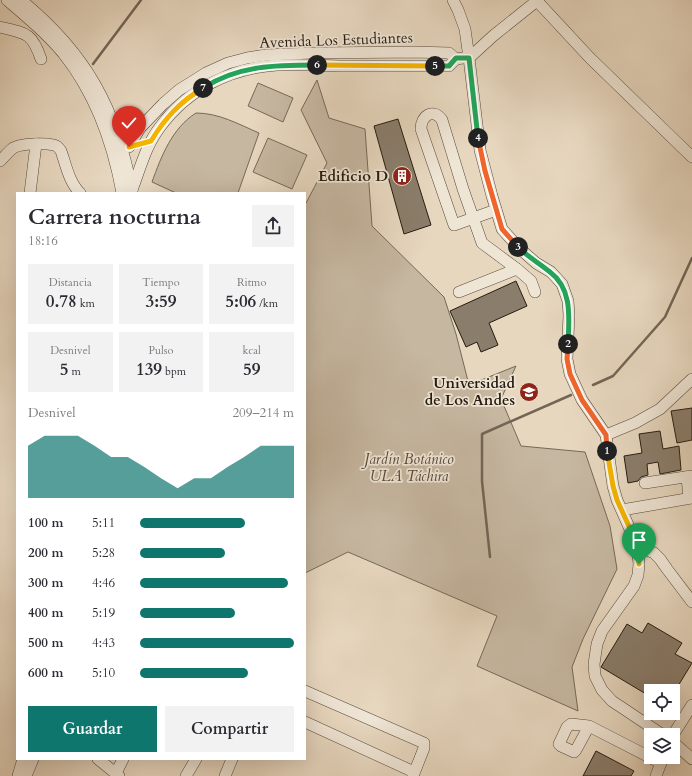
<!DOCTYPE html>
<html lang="es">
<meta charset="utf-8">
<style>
body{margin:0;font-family:Cardo,serif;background:#f2f2f3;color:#2b2b33;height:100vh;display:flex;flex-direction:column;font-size:15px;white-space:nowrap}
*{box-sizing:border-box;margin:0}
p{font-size:13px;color:#7c7c81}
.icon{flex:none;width:22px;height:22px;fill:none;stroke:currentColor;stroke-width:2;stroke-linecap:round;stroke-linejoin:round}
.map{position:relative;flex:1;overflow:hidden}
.details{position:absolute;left:16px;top:192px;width:290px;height:568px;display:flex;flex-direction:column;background:#fff;border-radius:0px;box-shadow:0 4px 16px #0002}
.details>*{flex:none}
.controls{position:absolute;left:644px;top:684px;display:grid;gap:8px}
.controls a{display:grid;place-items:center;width:36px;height:36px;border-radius:0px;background:#fff;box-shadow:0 4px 16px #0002;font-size:20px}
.pin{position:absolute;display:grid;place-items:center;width:34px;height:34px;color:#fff;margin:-41px -17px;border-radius:50% 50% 50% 0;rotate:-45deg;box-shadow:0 0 4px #0007}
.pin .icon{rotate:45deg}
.km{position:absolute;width:20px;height:20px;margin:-10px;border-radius:50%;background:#222;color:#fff;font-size:11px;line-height:20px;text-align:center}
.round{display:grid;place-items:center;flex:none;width:42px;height:42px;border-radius:0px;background:#f2f2f3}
.headline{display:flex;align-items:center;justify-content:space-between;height:68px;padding:0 12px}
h1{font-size:22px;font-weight:700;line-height:30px}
.figures{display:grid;grid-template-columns:repeat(3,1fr);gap:6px;height:68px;padding:4px 12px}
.figures div{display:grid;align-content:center;border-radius:0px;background:#f2f2f3;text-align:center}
.figures b{font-size:17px;font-weight:700}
.figures small{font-size:11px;font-weight:400}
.figures p{font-size:11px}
.chart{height:112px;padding:8px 12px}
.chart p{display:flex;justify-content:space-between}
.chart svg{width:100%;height:72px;margin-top:4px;fill:#0f766e;opacity:.7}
.cta{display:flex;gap:8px;margin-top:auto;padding:8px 12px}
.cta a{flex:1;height:46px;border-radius:0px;background:#0f766e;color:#fff;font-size:16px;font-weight:700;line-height:46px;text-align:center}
.cta a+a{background:#f2f2f3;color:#2b2b33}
ul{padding:0 12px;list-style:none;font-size:13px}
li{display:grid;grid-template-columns:64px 48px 1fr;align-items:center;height:30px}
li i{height:10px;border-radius:5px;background:#0f766e}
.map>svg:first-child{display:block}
.green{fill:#c6b7a1;stroke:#766958}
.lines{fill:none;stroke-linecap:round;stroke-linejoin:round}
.stream{stroke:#726556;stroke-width:2.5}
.building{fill:#8a7d6b;stroke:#261b10}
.minor-casing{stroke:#564a3c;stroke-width:12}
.minor{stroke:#efe5d5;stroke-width:11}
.split-1-casing{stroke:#fff;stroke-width:8}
.split-2-casing{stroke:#fff;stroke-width:8}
.split-3-casing{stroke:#fff;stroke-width:8}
.split-4-casing{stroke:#fff;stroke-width:8}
.split-5-casing{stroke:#fff;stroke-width:8}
.split-6-casing{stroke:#fff;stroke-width:8}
.split-7-casing{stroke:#fff;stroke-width:8}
.split-8-casing{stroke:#fff;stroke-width:8}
.split-1{stroke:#f5b400;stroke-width:5}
.split-2{stroke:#f0652b;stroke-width:5}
.split-3{stroke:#22a559;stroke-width:5}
.split-4{stroke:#f0652b;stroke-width:5}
.split-5{stroke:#22a559;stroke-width:5}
.split-6{stroke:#f5b400;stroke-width:5}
.split-7{stroke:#22a559;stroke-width:5}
.split-8{stroke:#f5b400;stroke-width:5}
.labels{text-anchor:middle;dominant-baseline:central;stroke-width:3.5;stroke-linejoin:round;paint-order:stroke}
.street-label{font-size:15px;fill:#261b10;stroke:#efe5d5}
.poi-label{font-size:15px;font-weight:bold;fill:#261b10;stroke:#efe5d5;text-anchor:end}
.park-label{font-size:15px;font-style:italic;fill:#564a3c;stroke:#efe5d5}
</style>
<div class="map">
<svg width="692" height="776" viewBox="0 0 692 776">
<rect width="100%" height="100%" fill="#e7d7bf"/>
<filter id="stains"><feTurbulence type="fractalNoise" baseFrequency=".005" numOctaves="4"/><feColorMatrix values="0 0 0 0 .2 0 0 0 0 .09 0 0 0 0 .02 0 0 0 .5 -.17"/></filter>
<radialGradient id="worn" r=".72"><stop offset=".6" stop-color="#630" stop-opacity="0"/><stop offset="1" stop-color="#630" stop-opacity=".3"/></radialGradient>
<g class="green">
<polygon points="317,80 329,118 365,129 372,226 444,297 456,334 469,385 516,366 501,399 521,446 585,452 610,526 617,569 583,639 572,667 578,711 477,666 497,616 348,552 305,573 305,205 327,163 301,110"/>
<polygon points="258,83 293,98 283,122 248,106"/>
<path d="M 196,113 C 219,113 238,124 259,133 L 238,193 L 176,193 L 152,182 C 161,157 172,128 196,113 Z"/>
<polygon points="268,138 307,155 292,189 253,172"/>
</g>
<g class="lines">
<g class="stream">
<polyline points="93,64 141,0"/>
<polyline points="593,385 613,376 665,317 692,258"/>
<polyline points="490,557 482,481 482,434 571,395"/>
</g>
</g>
<g class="building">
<polygon points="398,119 431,225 404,234 374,126"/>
<polygon points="516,281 527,306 489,323 498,345 481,352 477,342 466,347 450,311"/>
<polygon points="692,408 692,440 677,443 671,411"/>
<polygon points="660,431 663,449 679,446 681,470 660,474 658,462 647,464 648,475 641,477 638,481 628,483 624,456 642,453 639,434"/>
<polygon points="648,623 682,643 675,654 692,663 675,691 651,691 651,697 601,667 627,624 642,633"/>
<polygon points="596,751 634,771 631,776 583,776"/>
</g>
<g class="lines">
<g class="minor-casing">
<g id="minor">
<path d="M 7,0 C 27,17 46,33 63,53 C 95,93 113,143 122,193"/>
<path d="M 21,0 C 86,53 116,108 132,190"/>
<polyline points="453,0 458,10 465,29 469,58 480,150 492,196 502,229 519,248 536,263 551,272 562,284 568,301 569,315 567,359 570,374 582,400 606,435 613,486 617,500 637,545 639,564 638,575 634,586 602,631 597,644 594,664 595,676 602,690 612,701 663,735"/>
<polyline points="537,1 590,58 692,157"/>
<path d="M 0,27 C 25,33 32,32 41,59"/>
<polyline points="469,58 493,36 538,0"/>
<polyline points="114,123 127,127 140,128"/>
<polyline points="129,147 140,128 163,104 179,90 206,73 228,63 247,58 266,55 312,53 415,52 449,53 456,59 463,58"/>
<path d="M 0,161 C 4,157 9,151 13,148 C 22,143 45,143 54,145 C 58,146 59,148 61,151 C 66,165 69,182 80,193"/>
<path d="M 132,190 C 140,169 146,145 160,127 C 188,89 230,68 277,65 C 297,64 319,65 340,66 C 377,66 413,66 449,66 L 456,59"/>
<polyline points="30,193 36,144"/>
<polyline points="517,269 531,281 535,292"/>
<path d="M 459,292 L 517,269 L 482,243 L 463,189 L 442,120 C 433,107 421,116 421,129 L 454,225 L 496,210"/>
<polyline points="606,435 635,423 660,409 692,379"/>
<polyline points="687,477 689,498"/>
<polyline points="645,483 692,476"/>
<polyline points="622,510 692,498"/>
<polyline points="637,545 654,553 660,559 667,569 692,602"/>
<polyline points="305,691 424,743 424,748 413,776"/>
<polyline points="305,722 414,772"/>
<polyline points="589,726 576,750 574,752 561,746 559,744 567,727 571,724 589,726 661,763"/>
<polyline points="673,735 692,705"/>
<polyline points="673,742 692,759"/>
<polyline points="98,759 119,776"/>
<polyline points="116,773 123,759"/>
<polyline points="18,776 23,759"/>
<polyline points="26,776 33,759"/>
<polyline points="186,776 196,759"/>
<polyline points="225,776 232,759"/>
<polyline points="656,776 663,757"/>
</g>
</g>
<use href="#minor" class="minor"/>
</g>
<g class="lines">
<g class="split-1-casing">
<polyline id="split-1" points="607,451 613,486 617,500 637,544 639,564"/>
</g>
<g class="split-2-casing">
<polyline id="split-2" points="568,344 567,359 570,374 582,400 606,435 607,451"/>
</g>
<g class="split-3-casing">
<path id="split-3" d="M 518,247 C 528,257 539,263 550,272 C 573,289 569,319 568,344"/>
</g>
<g class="split-4-casing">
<polyline id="split-4" points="478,138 485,171 502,229 518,247"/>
</g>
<g class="split-5-casing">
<polyline id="split-5" points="435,66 449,66 456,58 469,58 478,138"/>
</g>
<g class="split-6-casing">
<polyline id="split-6" points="317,65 435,66"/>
</g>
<g class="split-7-casing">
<path id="split-7" d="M 203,88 C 239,65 277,65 317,65"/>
</g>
<g class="split-8-casing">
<path id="split-8" d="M 129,147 L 151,141 C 165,118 180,102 203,88"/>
</g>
<use href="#split-1" class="split-1"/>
<use href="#split-2" class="split-2"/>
<use href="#split-3" class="split-3"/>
<use href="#split-4" class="split-4"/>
<use href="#split-5" class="split-5"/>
<use href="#split-6" class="split-6"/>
<use href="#split-7" class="split-7"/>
<use href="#split-8" class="split-8"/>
</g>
<defs>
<g id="building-disc" transform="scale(1)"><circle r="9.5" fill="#8f2418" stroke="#efe5d5"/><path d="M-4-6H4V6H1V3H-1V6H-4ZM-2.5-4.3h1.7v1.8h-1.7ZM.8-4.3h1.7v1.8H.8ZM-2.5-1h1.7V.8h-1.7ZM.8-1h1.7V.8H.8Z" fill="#fff"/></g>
<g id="university-disc" transform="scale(1)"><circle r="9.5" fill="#8f2418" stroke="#efe5d5"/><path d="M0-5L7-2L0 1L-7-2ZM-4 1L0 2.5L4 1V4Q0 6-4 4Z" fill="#fff"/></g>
</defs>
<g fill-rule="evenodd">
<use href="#building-disc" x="402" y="176"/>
<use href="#university-disc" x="529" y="392"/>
</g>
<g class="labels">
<g class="street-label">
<text transform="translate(336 40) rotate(-2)">Avenida Los Estudiantes</text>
</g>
<g class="poi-label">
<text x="388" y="176">Edificio D</text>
<text x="515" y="383">Universidad<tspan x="515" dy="17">de Los Andes</tspan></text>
</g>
<g class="park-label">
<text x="409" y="459">Jardín Botánico<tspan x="409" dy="17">ULA Táchira</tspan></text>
</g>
</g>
<rect width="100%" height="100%" filter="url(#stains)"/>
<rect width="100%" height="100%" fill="url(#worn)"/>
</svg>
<div class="controls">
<a><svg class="icon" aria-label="locate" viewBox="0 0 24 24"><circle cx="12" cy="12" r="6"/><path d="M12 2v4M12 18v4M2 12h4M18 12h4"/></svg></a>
<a><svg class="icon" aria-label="layers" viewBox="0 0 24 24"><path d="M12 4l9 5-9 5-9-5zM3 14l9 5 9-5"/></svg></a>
</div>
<div class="pin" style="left:639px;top:564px;background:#1e9e55"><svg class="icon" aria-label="arrive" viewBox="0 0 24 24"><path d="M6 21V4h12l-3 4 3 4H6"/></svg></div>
<div class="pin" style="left:129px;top:147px;background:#d93025"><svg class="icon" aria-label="check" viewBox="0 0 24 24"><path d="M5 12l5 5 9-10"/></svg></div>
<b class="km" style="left:607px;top:451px">1</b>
<b class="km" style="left:568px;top:344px">2</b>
<b class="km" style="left:518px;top:247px">3</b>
<b class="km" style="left:478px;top:138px">4</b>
<b class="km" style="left:435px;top:66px">5</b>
<b class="km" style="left:317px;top:65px">6</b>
<b class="km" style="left:203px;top:88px">7</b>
<section class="details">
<div class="headline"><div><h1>Carrera nocturna</h1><p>18:16</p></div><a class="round"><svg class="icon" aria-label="share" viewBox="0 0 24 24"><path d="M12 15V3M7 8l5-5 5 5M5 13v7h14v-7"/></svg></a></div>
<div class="figures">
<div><p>Distancia</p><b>0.78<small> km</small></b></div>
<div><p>Tiempo</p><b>3:59</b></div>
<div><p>Ritmo</p><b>5:06<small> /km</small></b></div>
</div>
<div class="figures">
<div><p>Desnivel</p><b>5<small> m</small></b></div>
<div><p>Pulso</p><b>139<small> bpm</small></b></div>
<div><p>kcal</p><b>59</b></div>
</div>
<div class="chart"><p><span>Desnivel</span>209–214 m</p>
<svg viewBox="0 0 160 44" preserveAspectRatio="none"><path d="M0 44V12L10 6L20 6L30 6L40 12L50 19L60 19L70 25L80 32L90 38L100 32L110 32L120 25L130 19L140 12L150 12L160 12V44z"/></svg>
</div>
<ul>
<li><b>100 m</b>5:11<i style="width:68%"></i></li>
<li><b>200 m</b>5:28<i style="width:55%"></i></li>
<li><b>300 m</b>4:46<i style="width:96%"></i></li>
<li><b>400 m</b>5:19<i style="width:62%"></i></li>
<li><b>500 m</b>4:43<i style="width:100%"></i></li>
<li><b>600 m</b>5:10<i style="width:70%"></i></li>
</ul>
<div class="cta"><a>Guardar</a><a>Compartir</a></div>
</section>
</div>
